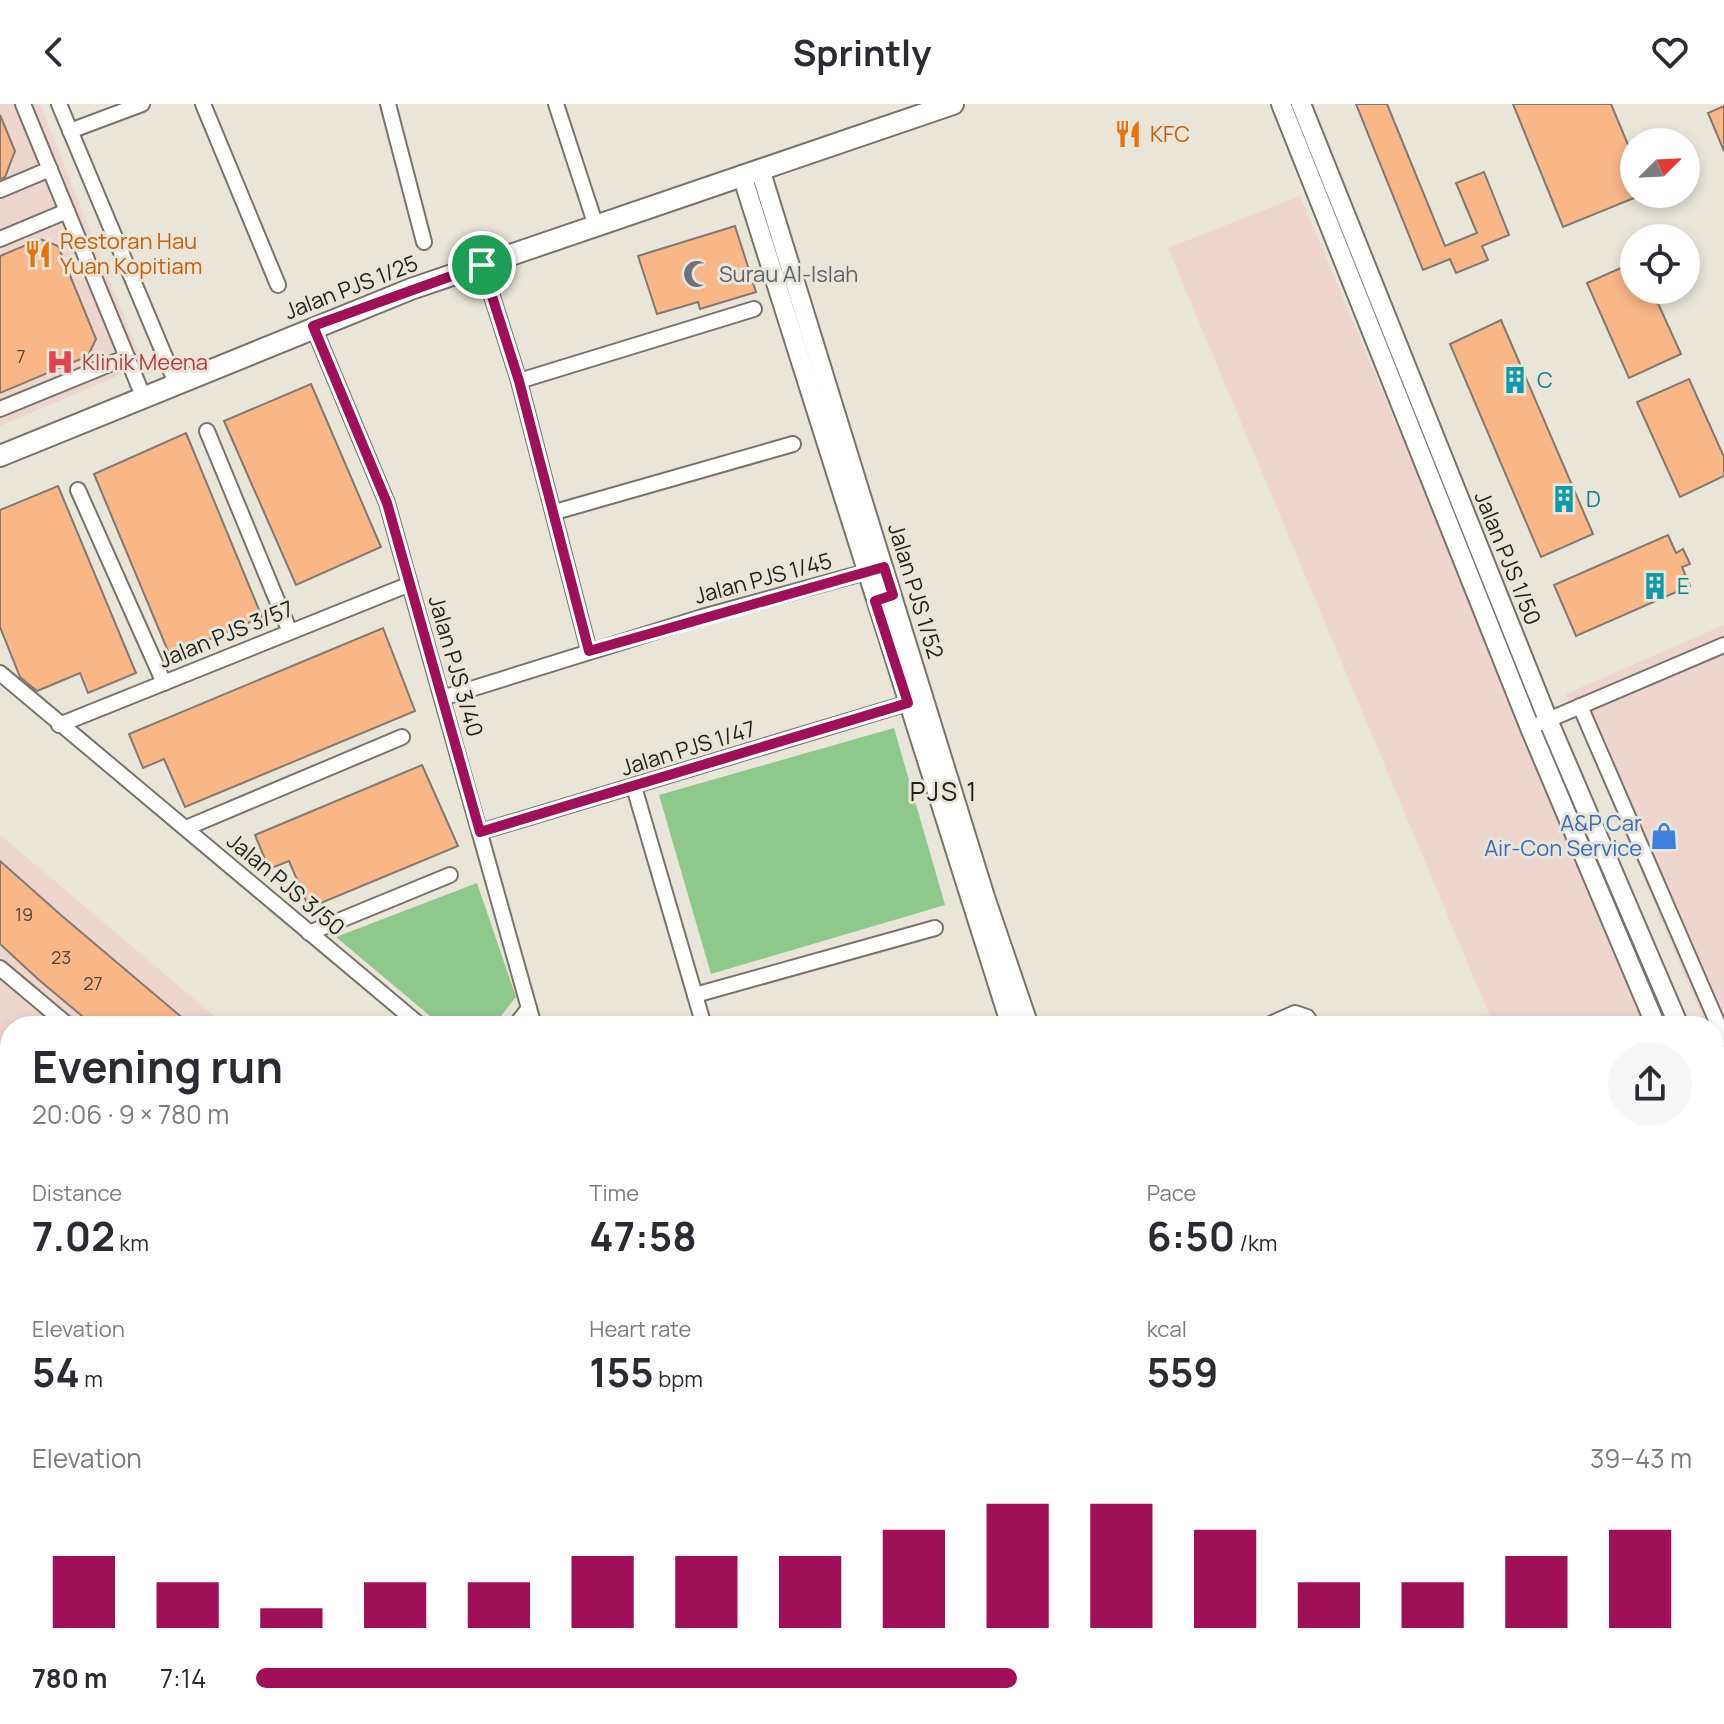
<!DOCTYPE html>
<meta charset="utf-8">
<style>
body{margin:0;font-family:Manrope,sans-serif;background:#f7f7f7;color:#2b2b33;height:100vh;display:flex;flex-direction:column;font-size:30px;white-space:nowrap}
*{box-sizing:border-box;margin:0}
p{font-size:26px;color:#7c7c81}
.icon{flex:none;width:44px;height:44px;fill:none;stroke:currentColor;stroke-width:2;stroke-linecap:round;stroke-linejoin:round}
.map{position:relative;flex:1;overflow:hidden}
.details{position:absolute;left:0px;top:912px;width:1724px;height:708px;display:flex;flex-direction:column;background:#fff;border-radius:32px 32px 0 0;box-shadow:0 4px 12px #0003}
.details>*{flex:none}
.needle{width:52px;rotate:66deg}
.controls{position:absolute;left:1620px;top:24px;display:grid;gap:16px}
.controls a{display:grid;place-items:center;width:80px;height:80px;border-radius:50%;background:#fff;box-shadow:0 4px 12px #0003;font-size:40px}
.pin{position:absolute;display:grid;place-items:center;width:68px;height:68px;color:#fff;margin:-34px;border:4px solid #fff;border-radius:50%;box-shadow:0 2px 8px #0007}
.round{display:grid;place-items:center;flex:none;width:84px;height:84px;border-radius:42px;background:#f7f7f7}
.summary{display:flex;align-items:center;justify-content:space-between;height:136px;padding:0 32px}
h1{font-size:44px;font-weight:700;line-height:60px}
.figures{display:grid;grid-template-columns:repeat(3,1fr);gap:12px;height:136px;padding:8px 32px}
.figures div{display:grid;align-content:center}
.figures b{font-size:40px;font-weight:700}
.figures small{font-size:22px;font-weight:400}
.figures p{font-size:22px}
.chart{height:224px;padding:16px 32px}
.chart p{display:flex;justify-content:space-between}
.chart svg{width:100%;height:144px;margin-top:8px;stroke:#a01058;stroke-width:6}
ul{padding:0 32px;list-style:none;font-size:26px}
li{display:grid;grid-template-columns:128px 96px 1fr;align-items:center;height:60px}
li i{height:20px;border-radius:10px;background:#a01058}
header{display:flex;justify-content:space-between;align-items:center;height:104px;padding:0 32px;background:#fff;font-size:36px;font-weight:700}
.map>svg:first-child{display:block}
.commercial{fill:#eed5cd}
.education{fill:#e8d8c6}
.park{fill:#8ec88d}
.building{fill:#f9b687;stroke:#837972;stroke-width:2}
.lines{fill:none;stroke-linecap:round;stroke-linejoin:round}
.pedestrian-casing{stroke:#78746a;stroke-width:14}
.minor-casing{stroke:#78746a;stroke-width:18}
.tertiary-casing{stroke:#78746a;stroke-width:22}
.secondary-casing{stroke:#78746a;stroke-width:24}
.pedestrian{stroke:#fff;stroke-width:10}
.minor{stroke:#fff;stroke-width:14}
.tertiary{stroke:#fff;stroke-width:18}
.secondary{stroke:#fff;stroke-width:20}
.route-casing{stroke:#fff;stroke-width:16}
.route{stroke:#a01058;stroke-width:10}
.labels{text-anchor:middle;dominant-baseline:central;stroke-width:6;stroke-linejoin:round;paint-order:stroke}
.number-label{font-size:18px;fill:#574536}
.food-label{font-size:22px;fill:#c56008;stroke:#e9e5d9;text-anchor:start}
.worship-label{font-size:22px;fill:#5b616d;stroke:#e9e5d9;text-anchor:start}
.street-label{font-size:22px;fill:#211f1b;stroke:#e9e5d9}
.health-label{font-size:22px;fill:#be3a42;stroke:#e9e5d9;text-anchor:start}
.culture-label{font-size:22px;fill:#0d838f;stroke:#e9e5d9;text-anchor:start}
.shop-label{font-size:22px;fill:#366cbe;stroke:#e9e5d9;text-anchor:end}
.quarter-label{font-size:26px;letter-spacing:2px;fill:#211f1b;stroke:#e9e5d9}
</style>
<header><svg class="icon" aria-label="back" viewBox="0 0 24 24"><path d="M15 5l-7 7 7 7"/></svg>Sprintly<svg class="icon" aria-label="heart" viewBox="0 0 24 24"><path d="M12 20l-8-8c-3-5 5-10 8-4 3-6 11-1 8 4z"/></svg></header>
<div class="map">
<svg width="1724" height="1620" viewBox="0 0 1724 1620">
<rect width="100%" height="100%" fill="#e9e5d9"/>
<g class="commercial">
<polygon points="0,0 40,0 143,261 0,322"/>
<polygon points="1300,92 1650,922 1494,922 1168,144"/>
<polygon points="1724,521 1724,964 1714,941 1714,922 1706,922 1566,590"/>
<polygon points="0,731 226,922 10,922 10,1289 0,1282"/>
<polygon points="1714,1073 1724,1096 1724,1472 1714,1448"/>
<polygon points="488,1610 758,1610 760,1620 509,1620"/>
</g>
<polygon class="education" points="1714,1488 1724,1509 1724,1620 1354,1620 1350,1610 1714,1610"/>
<g class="park">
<polygon points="894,624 945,801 711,870 659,691"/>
<polygon points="477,779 516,893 493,922 442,922 336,833"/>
</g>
<g class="building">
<polygon points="1356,0 1387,0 1445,142 1477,129 1456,79 1484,68 1509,131 1482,142 1488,156 1456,169 1450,155 1423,166"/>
<polygon points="1513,0 1611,0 1634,55 1634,94 1563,123"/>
<polygon points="1724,2 1724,47 1708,9"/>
<polygon points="0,11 15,47 5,73 0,75"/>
<polygon points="735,122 756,188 700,205 698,198 657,210 638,152"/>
<polygon points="40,135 58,142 96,235 88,252 0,289 0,152"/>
<polygon points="1634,158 1634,186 1652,186 1681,250 1629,274 1587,179"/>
<polygon points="1501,216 1593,430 1541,453 1450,240"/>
<polygon points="1689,275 1724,353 1724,372 1680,393 1637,298"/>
<polygon points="311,280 381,443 296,481 224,317"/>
<polygon points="186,329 262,513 170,552 94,370"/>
<polygon points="58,382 136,569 88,589 80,569 37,587 20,573 0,523 0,406"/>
<polygon points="1668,431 1676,449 1683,445 1690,460 1682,463 1690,482 1576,532 1554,481"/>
<polygon points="383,524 415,607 185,703 164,655 143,664 129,630"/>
<polygon points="422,661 458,742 309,804 289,757 269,765 255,731"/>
<polygon points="0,757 62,812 192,922 94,922 39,876 0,840"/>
</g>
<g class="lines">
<g class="pedestrian-casing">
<polyline id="pedestrian" points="0,1008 10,1016"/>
</g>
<g class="minor-casing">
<g id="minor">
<polyline points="23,0 143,292"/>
<polyline points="59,0 176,279"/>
<polyline points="203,0 278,181"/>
<polyline points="388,0 424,138"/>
<polyline points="556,0 596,122"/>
<polyline points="70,27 142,0"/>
<polyline points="0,86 50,65"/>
<polyline points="0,135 67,107"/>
<polyline points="482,161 519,277 589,547"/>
<polyline points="313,222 387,399 534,922"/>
<polyline points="519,277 754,205"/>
<polyline points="0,305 127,253"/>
<polyline points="207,327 290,528"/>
<polyline points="78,386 164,579"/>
<polyline points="555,408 793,340"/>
<polyline points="0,569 421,922"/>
<polyline points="442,594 702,513 866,468"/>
<polyline points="1580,602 1724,934"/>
<polyline points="1541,619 1724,541"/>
<polyline points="59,621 410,480"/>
<polyline points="634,683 704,922"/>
<polyline points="186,724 402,633"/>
<polyline points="480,728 908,599"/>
<polyline points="309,829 450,771"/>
<polyline points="0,864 69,922"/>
<polyline points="695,891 935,824"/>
<polyline points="515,922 529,904"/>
<polyline points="1266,922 1295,909 1307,913 1313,922"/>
<polyline points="1714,978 1724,973"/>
<polyline points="0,1139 10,1148"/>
<polyline points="540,1610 575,1620"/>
<polyline points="656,1610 657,1620"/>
</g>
</g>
<g class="tertiary-casing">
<g id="tertiary">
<polyline points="1281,0 1530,624 1656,922"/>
<polyline points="1301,0 1548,616 1679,922"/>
<polyline points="760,65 985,793 1029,922"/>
<polyline points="742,71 1011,922"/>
<polyline points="1714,1004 1724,1028"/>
<polyline points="1714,1058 1724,1081"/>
<polyline points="0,1317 10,1323"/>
<polyline points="1312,1610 1317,1620"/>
<polyline points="1334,1610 1339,1620"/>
<polyline points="322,1620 329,1610"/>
</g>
</g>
<g class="secondary-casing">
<polyline id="secondary" points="0,352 411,185 953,0"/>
</g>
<use href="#pedestrian" class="pedestrian"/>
<use href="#minor" class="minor"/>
<use href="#tertiary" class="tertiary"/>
<use href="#secondary" class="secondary"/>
</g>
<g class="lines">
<g class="route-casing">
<polygon id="route" points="482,161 519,277 589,547 884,463 893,491 875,497 908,599 480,728 387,399 313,222"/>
</g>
<use href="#route" class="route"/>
</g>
<defs>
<g id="restaurant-bare" transform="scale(2.16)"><path d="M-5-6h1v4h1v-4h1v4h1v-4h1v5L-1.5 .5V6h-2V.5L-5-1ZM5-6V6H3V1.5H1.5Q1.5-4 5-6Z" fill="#e8710a" stroke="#e9e5d9" stroke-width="2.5" paint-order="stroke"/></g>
<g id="mosque-bare" transform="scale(2.16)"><path d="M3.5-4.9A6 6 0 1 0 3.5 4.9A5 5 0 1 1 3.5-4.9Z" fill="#6b7280" stroke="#e9e5d9" stroke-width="2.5" paint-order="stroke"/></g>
<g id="hospital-bare" transform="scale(2.16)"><path d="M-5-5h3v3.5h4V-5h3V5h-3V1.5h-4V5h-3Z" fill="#e0444e" stroke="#e9e5d9" stroke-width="2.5" paint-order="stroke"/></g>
<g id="building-bare" transform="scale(2.16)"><path d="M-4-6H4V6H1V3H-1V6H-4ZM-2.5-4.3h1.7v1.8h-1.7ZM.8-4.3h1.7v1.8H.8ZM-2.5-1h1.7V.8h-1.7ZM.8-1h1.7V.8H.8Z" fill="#0f9aa8" stroke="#e9e5d9" stroke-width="2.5" paint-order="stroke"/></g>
<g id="shop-bare" transform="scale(2.16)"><path d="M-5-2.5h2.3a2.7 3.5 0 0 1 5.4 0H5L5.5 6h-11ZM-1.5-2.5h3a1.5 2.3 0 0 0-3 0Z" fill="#3f7fe0" stroke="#e9e5d9" stroke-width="2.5" paint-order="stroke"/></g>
</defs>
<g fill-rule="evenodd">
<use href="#restaurant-bare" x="1128" y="30"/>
<use href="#restaurant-bare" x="38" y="150"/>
<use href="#mosque-bare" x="697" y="170"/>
<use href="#hospital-bare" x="60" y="258"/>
<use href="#building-bare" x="1515" y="276"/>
<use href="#building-bare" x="1564" y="395"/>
<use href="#building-bare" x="1655" y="482"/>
<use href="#shop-bare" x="1664" y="732"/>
</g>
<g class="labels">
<g class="number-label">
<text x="21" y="252">7</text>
<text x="24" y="810">19</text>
<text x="61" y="853">23</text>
<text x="93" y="879">27</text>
</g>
<g class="food-label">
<text x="1150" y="30">KFC</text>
<text x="60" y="137">Restoran Hau<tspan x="60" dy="25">Yuan Kopitiam</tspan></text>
</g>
<g class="worship-label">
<text x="719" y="170">Surau Al-Islah</text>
</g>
<g class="street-label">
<text transform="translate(351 183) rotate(-21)">Jalan PJS 1/25</text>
<text transform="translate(1508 454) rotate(68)">Jalan PJS 1/50</text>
<text transform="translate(763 474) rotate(-15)">Jalan PJS 1/45</text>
<text transform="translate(916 487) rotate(73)">Jalan PJS 1/52</text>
<text transform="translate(226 530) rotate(-22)">Jalan PJS 3/57</text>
<text transform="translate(456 562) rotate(74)">Jalan PJS 3/40</text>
<text transform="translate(688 644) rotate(-17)">Jalan PJS 1/47</text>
<text transform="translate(286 780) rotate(40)">Jalan PJS 3/50</text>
</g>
<g class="health-label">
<text x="82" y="258">Klinik Meena</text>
</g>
<g class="culture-label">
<text x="1537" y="276">C</text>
<text x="1586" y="395">D</text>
<text x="1677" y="482">E</text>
</g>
<g class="shop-label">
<text x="1642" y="719">A&amp;P Car<tspan x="1642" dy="25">Air-Con Service</tspan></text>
</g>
<g class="quarter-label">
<text x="944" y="687">PJS 1</text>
</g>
</g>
</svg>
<div class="controls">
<a><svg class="needle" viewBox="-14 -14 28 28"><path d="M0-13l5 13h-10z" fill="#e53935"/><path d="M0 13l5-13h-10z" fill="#7c7c81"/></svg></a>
<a><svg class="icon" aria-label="locate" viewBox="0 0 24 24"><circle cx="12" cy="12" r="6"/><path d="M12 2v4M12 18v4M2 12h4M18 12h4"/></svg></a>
</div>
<div class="pin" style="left:482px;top:161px;background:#1e9e55"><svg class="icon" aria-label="arrive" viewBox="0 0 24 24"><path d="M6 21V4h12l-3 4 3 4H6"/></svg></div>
<section class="details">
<div class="summary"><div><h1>Evening run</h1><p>20:06 · 9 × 780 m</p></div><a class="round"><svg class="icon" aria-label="share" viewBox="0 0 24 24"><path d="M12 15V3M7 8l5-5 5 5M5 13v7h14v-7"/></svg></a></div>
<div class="figures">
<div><p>Distance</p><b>7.02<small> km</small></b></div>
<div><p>Time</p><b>47:58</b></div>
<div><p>Pace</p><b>6:50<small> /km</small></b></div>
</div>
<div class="figures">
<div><p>Elevation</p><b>54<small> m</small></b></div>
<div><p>Heart rate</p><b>155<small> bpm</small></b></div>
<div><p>kcal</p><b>559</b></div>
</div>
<div class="chart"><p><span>Elevation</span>39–43 m</p>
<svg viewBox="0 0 160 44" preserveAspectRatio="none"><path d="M5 44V22M15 44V30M25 44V38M35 44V30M45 44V30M55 44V22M65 44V22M75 44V22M85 44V14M95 44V6M105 44V6M115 44V14M125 44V30M135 44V30M145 44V22M155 44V14"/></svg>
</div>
<ul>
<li><b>780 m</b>7:14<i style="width:53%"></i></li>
</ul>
</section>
</div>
